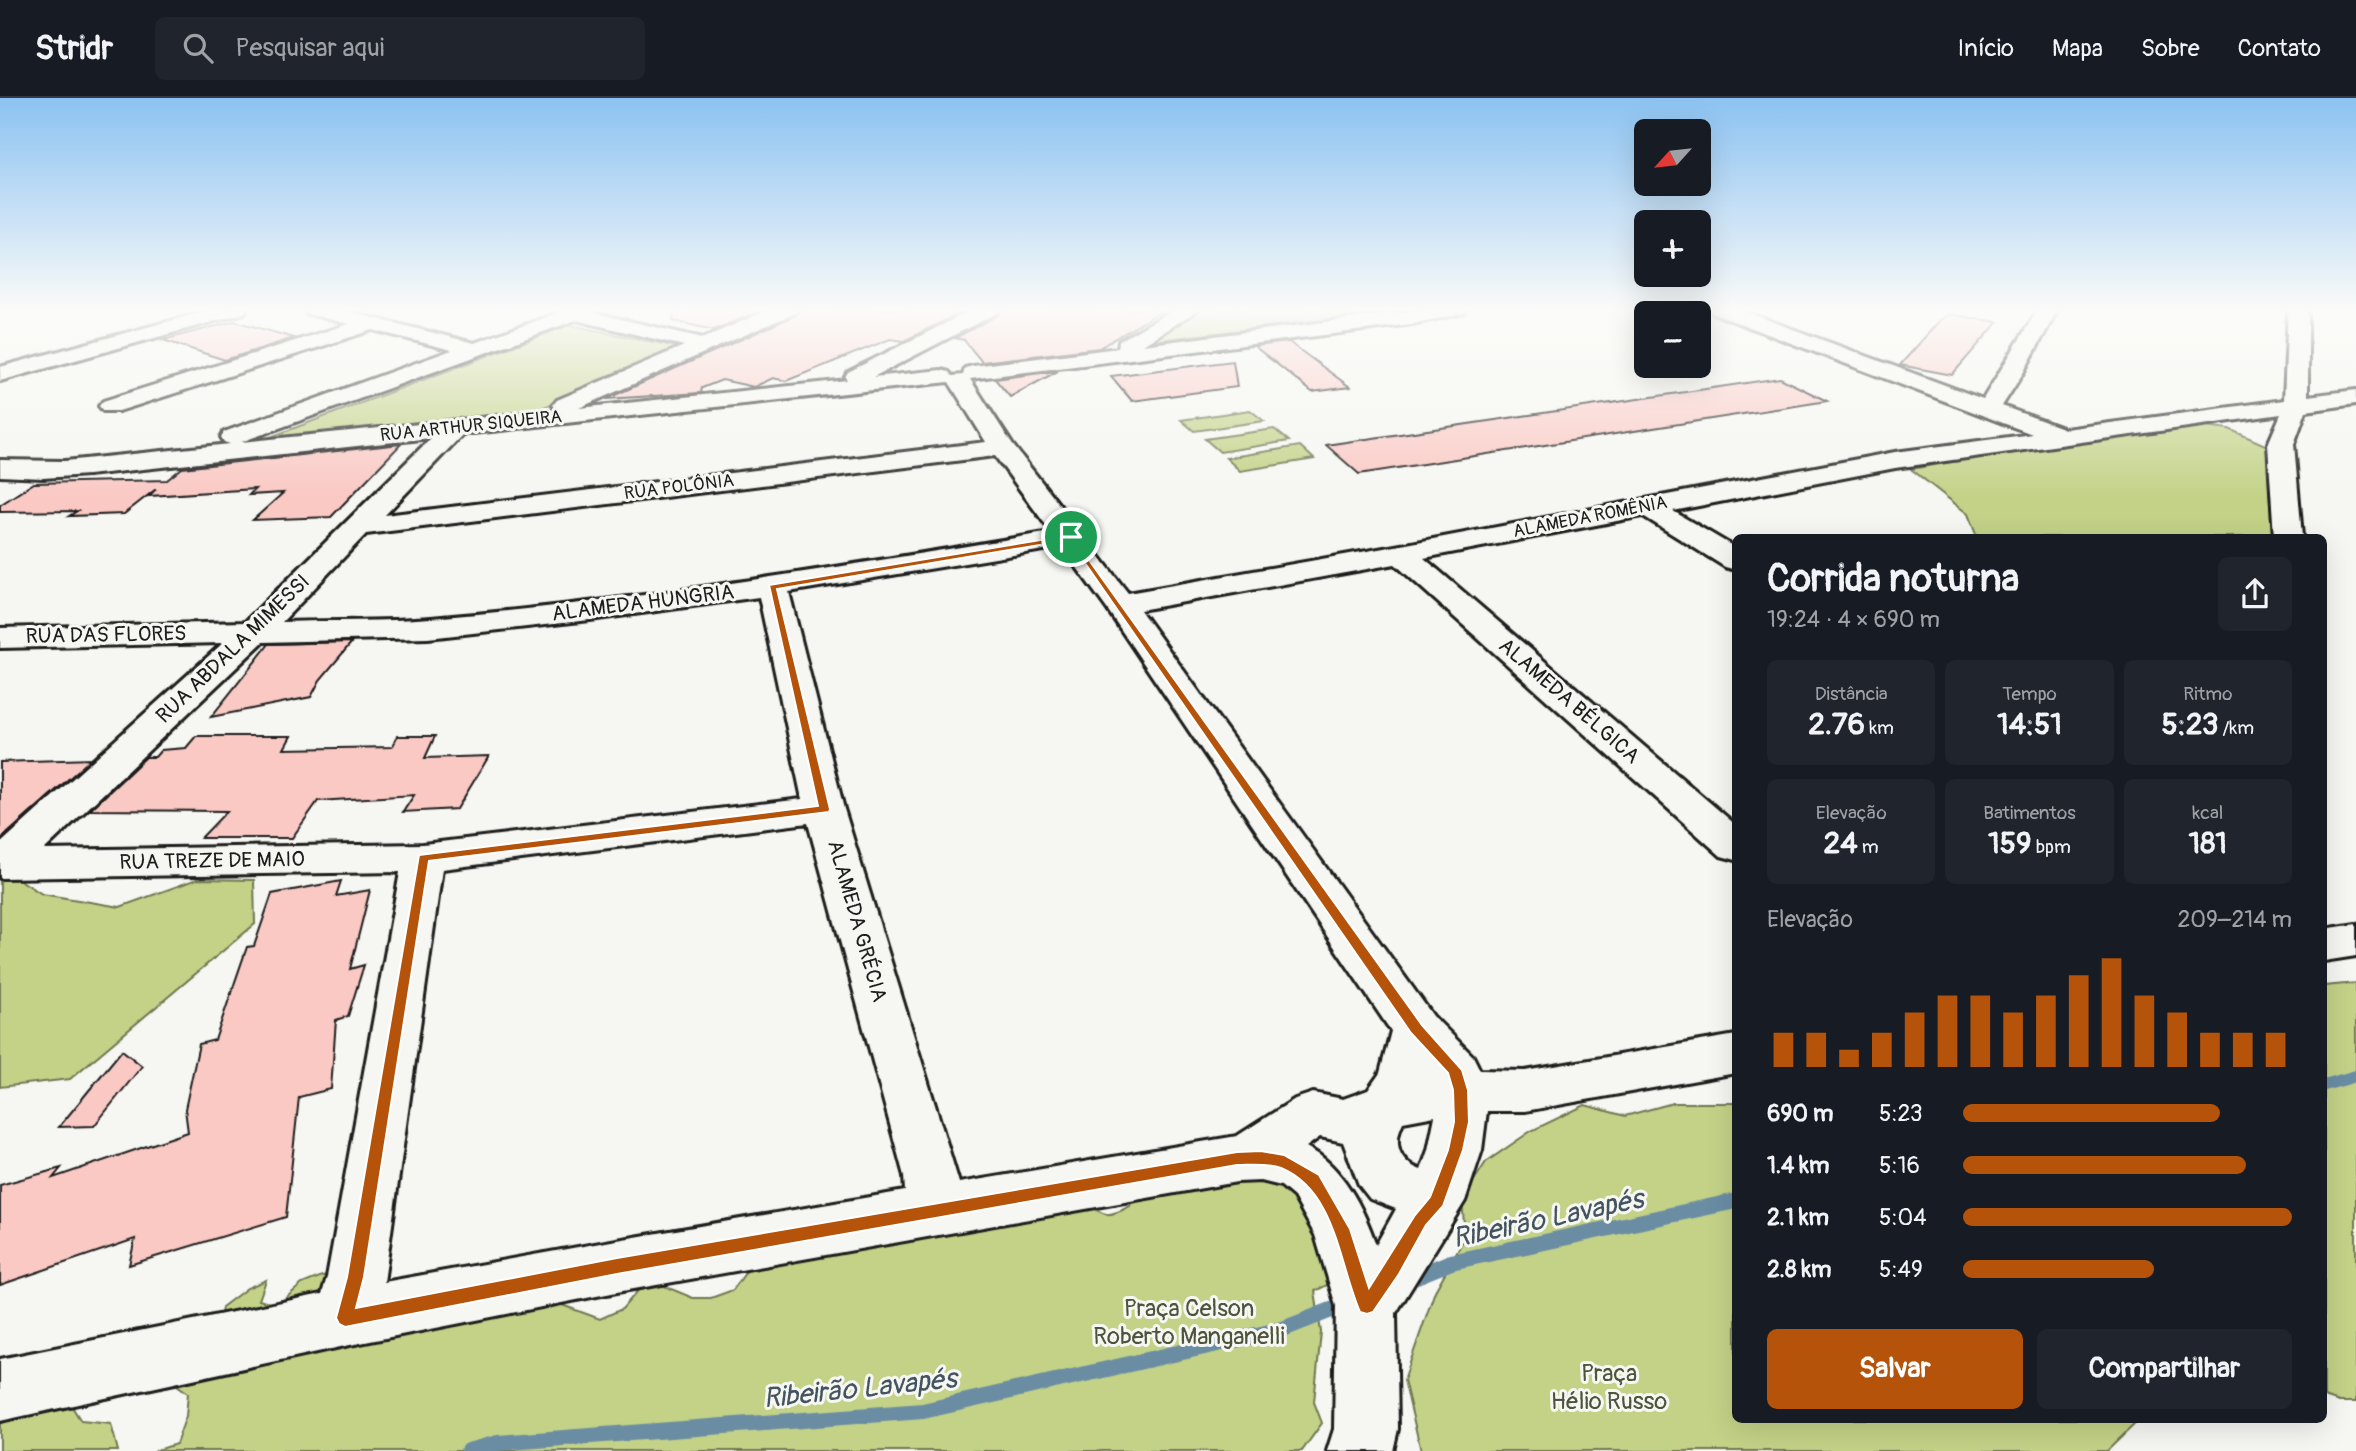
<!DOCTYPE html>
<html lang="pt">
<meta charset="utf-8">
<style>
body{margin:0;font-family:Pangolin,sans-serif;background:#20242c;color:#f1f3f6;height:100vh;display:flex;flex-direction:column;font-size:26px;white-space:nowrap}
*{box-sizing:border-box;margin:0}
p{font-size:23px;color:#9ea1a6}
.icon{flex:none;width:38px;height:38px;fill:none;stroke:currentColor;stroke-width:2;stroke-linecap:round;stroke-linejoin:round}
.map{position:relative;flex:1;overflow:hidden}
.drawer{position:absolute;left:1732px;top:436px;width:595px;height:889px;display:flex;flex-direction:column;background:#171b24;border-radius:10px;box-shadow:0 7px 28px #0002}
.drawer>*{flex:none}
.needle{width:46px;rotate:243deg}
.tools{position:absolute;left:1634px;top:21px;display:grid;gap:14px}
.tools a{display:grid;place-items:center;width:77px;height:77px;border-radius:10px;background:#171b24;box-shadow:0 7px 28px #0002;font-size:35px}
.pin{position:absolute;display:grid;place-items:center;width:60px;height:60px;color:#fff;margin:-30px;border:4px solid #fff;border-radius:50%;box-shadow:0 2px 7px #0007}
.round{display:grid;place-items:center;flex:none;width:74px;height:74px;border-radius:10px;background:#20242c}
.summary{display:flex;align-items:center;justify-content:space-between;height:119px;padding:0 35px}
h1{font-size:38px;font-weight:800;line-height:52px}
.stats{display:grid;grid-template-columns:repeat(3,1fr);gap:10px;height:119px;padding:7px 35px}
.stats div{display:grid;align-content:center;border-radius:10px;background:#20242c;text-align:center}
.stats b{font-size:30px;font-weight:800}
.stats small{font-size:19px;font-weight:400}
.stats p{font-size:19px}
.chart{height:196px;padding:14px 35px}
.chart p{display:flex;justify-content:space-between}
.chart svg{width:100%;height:126px;margin-top:7px;stroke:#b45309;stroke-width:6}
.primary-button{display:flex;gap:14px;margin-top:auto;padding:14px 35px}
.primary-button a{flex:1;height:80px;border-radius:10px;background:#b45309;color:#fff;font-size:28px;font-weight:800;line-height:80px;text-align:center}
.primary-button a+a{background:#20242c;color:#f1f3f6}
ul{padding:0 35px;list-style:none;font-size:23px}
li{display:grid;grid-template-columns:112px 84px 1fr;align-items:center;height:52px}
li i{height:18px;border-radius:9px;background:#b45309}
header{display:flex;align-items:center;gap:42px;box-sizing:border-box;height:98px;padding:0 35px;background:#171b24;border-bottom:2px solid #363941}
header strong{font-size:33px}
nav{display:flex;gap:38px;margin-inline-start:auto;font-size:24px}
.search{width:490px;height:63px;background:#20242c;display:flex;align-items:center;gap:18px;box-sizing:border-box;padding:0 24px;border-radius:10px;color:#9ea1a6;font-size:26px}
.map>svg:first-child{display:block}
.green{fill:#c3d287;stroke:#707752;stroke-width:2}
.lines{fill:none;stroke-linecap:round;stroke-linejoin:round}
.stream-far1{stroke:#6b8da4;stroke-width:12}
.stream{stroke:#6b8da4;stroke-width:16}
.building{fill:#fac9c4;stroke:#1c1c1c;stroke-width:2}
.minor-casing{stroke:#1c1c1c;stroke-width:6}
.minor{fill:#f6f6f2;fill-rule:evenodd}
.route{fill:#b45309;stroke:#fff;stroke-width:2;fill-rule:evenodd}
.labels{text-anchor:middle;dominant-baseline:central;stroke-width:6;stroke-linejoin:round;paint-order:stroke}
.far-street-label{font-size:18px;fill:#1c1c1c;stroke:#f6f6f2}
.street-label{font-size:21px;fill:#1c1c1c;stroke:#f6f6f2}
.near-park-label{font-size:24px;fill:#4e533c;stroke:#f6f6f2}
.near-water-label{font-size:28px;font-style:italic;fill:#435460;stroke:#f6f6f2}
</style>
<header>
<strong>Stridr</strong>
<div class="search"><svg class="icon" aria-label="search" viewBox="0 0 24 24"><circle cx="10" cy="10" r="6"/><path d="M15 15l6 6"/></svg>Pesquisar aqui</div>
<nav><a>Início</a><a>Mapa</a><a>Sobre</a><a>Contato</a></nav>
</header>
<div class="map">
<svg width="2356" height="1353" viewBox="0 0 2356 1353">
<rect width="100%" height="100%" fill="#f6f6f2"/>
<filter id="ink" filterUnits="userSpaceOnUse"><feTurbulence type="fractalNoise" baseFrequency=".0143" numOctaves="2"/><feDisplacementMap in="SourceGraphic" scale="14" xChannelSelector="R" yChannelSelector="G"/><feConvolveMatrix kernelMatrix="1 2 1 2 8 2 1 2 1" color-interpolation-filters="sRGB"/></filter>
<g filter="url(#ink)">
<g class="green">
<polygon points="1204,211 1332,211 1366,217 1149,243"/>
<polygon points="570,227 682,250 523,318 265,341"/>
<polygon points="1250,312 1264,323 1194,333 1181,322"/>
<polygon points="2199,327 2229,331 2272,350 2274,439 1977,439 1968,416 1911,371 2040,349"/>
<polygon points="1274,331 1289,343 1220,354 1205,341"/>
<polygon points="1300,348 1314,361 1240,373 1226,360"/>
<polygon points="0,773 6,773 42,796 120,809 197,781 254,782 255,826 70,981 0,989"/>
<polygon points="2356,885 2356,1304 2339,1304 2324,1299 2324,888"/>
<polygon points="1673,1005 1736,1005 1736,1321 2140,1321 2107,1353 1421,1353 1404,1282 1435,1193 1465,1139 1462,1101 1486,1064 1531,1033 1585,1007 1625,1018"/>
<path d="M 1282,1058 L 1339,1181 L 1315,1193 L 1321,1234 L 1314,1304 L 1322,1325 L 1302,1353 L 155,1353 L 176,1346 L 186,1318 L 188,1295 L 173,1284 L 220,1222 L 222,1209 L 247,1190 L 266,1182 L 259,1202 L 272,1206 L 281,1204 L 302,1186 L 322,1178 L 363,1172 L 388,1184 L 548,1198 L 562,1207 L 600,1221 L 622,1211 L 642,1188 L 652,1183 L 693,1200 L 711,1200 L 733,1192 L 755,1161 L 784,1148 L 801,1162 L 968,1124 L 971,1131 L 991,1116 L 1087,1104 C 1104,1120 1110,1119 1130,1108 L 1133,1097 Z"/>
<polygon points="0,1299 71,1307 81,1323 111,1326 118,1353 0,1353"/>
</g>
<g class="lines">
<polyline class="stream-far1" points="2324,987 2356,978"/>
<g class="stream">
<polyline points="1409,1181 1451,1164 1736,1103"/>
<polyline points="468,1353 498,1345 923,1313 1283,1231 1349,1205"/>
</g>
</g>
<g class="building">
<polygon points="674,211 764,211 714,232 673,223"/>
<polygon points="801,211 968,211 904,243 890,241 786,283 773,280 754,289 722,282 702,290 701,295 606,301 796,217"/>
<polygon points="1003,211 1165,211 1099,250 982,264 964,242 955,240 998,217"/>
<polygon points="1949,216 1998,224 1952,277 1900,267 1940,222"/>
<polygon points="235,223 294,240 225,262 163,242"/>
<polygon points="1289,244 1350,289 1312,294 1254,248"/>
<polygon points="1233,263 1237,289 1132,303 1111,278"/>
<polygon points="1058,273 1010,299 995,281"/>
<polygon points="1780,280 1827,303 1359,376 1326,347"/>
<polygon points="401,346 331,419 253,422 283,395 249,397 255,391 149,398 156,391 124,416 69,418 77,413 0,414 0,407 34,385 167,382 182,370"/>
<polygon points="352,544 320,582 311,599 211,619 269,546"/>
<polygon points="196,638 291,638 284,651 392,649 397,638 435,638 425,660 489,658 457,711 403,714 414,697 318,703 292,740 201,740 227,713 90,712 146,659 155,659 161,652 186,650"/>
<polygon points="91,661 0,742 0,664"/>
<polygon points="341,783 336,798 370,792 350,871 364,867 348,918 336,922 331,991 299,999 286,1119 129,1167 135,1141 0,1187 0,1087 61,1070 53,1080 188,1034 185,1011 199,946 215,942 247,849 254,848 272,796"/>
<polygon points="122,952 142,968 94,1028 59,1029"/>
</g>
<g class="lines">
<g class="minor-casing">
<g id="minor">
<polygon points="214,211 247,211 244,215 0,283 0,269"/>
<path d="M 302,211 L 337,211 L 474,245 L 558,215 L 555,211 L 597,211 L 594,215 L 703,240 L 771,211 L 798,211 L 795,215 L 579,310 L 847,282 L 845,279 L 848,274 L 974,211 L 1000,211 L 997,215 L 873,279 L 941,272 L 949,274 L 952,278 L 963,277 L 965,270 L 973,268 L 1118,250 L 1119,243 L 1175,211 L 1199,211 L 1143,247 L 1427,211 L 1467,211 L 1464,215 L 1412,226 L 970,281 L 1012,346 L 1128,495 L 1401,447 L 1895,354 L 2032,336 L 1712,215 L 1709,211 L 1738,211 L 1983,301 L 2038,211 L 2058,211 L 2023,275 L 2002,308 L 2065,331 L 2284,302 L 2288,211 L 2308,211 L 2308,298 L 2356,292 L 2356,306 L 2306,313 L 2294,346 L 2302,439 L 2274,439 L 2268,346 L 2281,316 L 1895,370 L 1673,413 L 1736,450 L 1736,472 L 1725,469 L 1643,418 L 1424,460 L 1736,727 L 1736,762 L 1721,758 L 1395,466 L 1140,512 L 1433,918 L 1473,958 L 1480,972 L 1525,973 L 1736,937 L 1736,975 L 1525,1013 L 1487,1013 L 1482,1052 L 1465,1103 L 1396,1215 L 1398,1331 L 1393,1353 L 1327,1353 L 1334,1331 L 1336,1208 L 1315,1137 L 1294,1099 L 1281,1088 L 1261,1083 L 1237,1084 L 617,1194 L 345,1248 L 0,1323 L 0,1261 L 322,1196 L 327,1179 L 400,774 L 0,780 L 0,746 L 223,545 L 0,550 L 0,530 L 245,524 L 431,340 L 88,377 L 43,380 L 0,378 L 0,362 L 65,363 L 230,346 L 224,344 L 221,339 L 224,334 L 452,252 L 373,232 L 119,313 L 103,313 L 99,308 L 103,303 L 349,226 L 305,215 ZM 576,222 L 684,248 L 557,302 L 553,307 L 557,312 L 241,344 ZM 949,284 L 986,344 L 385,417 L 463,336 ZM 995,358 L 1051,434 C 845,468 639,503 431,520 C 382,524 332,522 282,524 L 366,436 ZM 1062,449 L 1107,511 L 1391,933 L 1380,975 L 1368,992 L 1343,1001 L 1313,995 L 1295,1001 L 1237,1038 L 959,1085 L 844,711 L 789,494 ZM 759,499 L 802,701 L 423,746 L 44,752 L 263,544 L 428,540 L 590,522 ZM 808,725 L 904,1078 L 905,1093 L 617,1142 L 384,1184 L 442,771 ZM 1435,1018 L 1428,1052 L 1421,1072 C 1399,1064 1392,1045 1403,1024 ZM 1320,1039 L 1343,1044 L 1359,1087 L 1370,1101 L 1396,1111 L 1376,1147 C 1363,1109 1342,1067 1306,1049 Z"/>
<polygon points="2356,826 2356,858 2324,863 2324,831"/>
</g>
</g>
<use href="#minor" class="minor"/>
</g>
</g>
<linearGradient id="sky" x2="0" y2="1"><stop stop-color="#8bc2f1"/><stop offset="0.53" stop-color="#fbfbf9"/><stop offset="1" stop-color="#fbfbf9" stop-opacity="0"/></linearGradient>
<rect width="2356" height="400" fill="url(#sky)"/>
<path class="route" d="M 1071,437 L 1422,927 L 1462,972 L 1468,992 L 1469,1024 L 1463,1052 L 1443,1108 L 1426,1127 L 1399,1176 L 1373,1214 L 1367,1216 L 1360,1214 C 1339,1166 1336,1093 1281,1070 C 1267,1065 1251,1067 1237,1067 L 617,1176 L 345,1229 L 339,1226 L 336,1220 L 347,1179 L 419,757 L 818,708 L 769,487 ZM 1069,442 L 1411,935 L 1448,975 L 1453,992 L 1454,1024 L 1448,1052 L 1430,1099 L 1415,1117 L 1369,1190 L 1350,1131 L 1319,1077 L 1284,1057 L 1261,1053 L 1237,1054 L 617,1160 L 356,1210 L 364,1179 L 429,763 L 829,714 L 830,711 L 777,491 Z"/>
<g class="labels">
<g class="far-street-label">
<text transform="translate(471 328) rotate(-6)">RUA ARTHUR SIQUEIRA</text>
<text transform="translate(679 389) rotate(-7)">RUA POLÔNIA</text>
<text transform="translate(1590 419) rotate(-11)">ALAMEDA ROMÊNIA</text>
</g>
<g class="street-label">
<text transform="translate(643 505) rotate(-7)">ALAMEDA HUNGRIA</text>
<text transform="translate(106 537) rotate(-1)">RUA DAS FLORES</text>
<text transform="translate(233 551) rotate(-44)">RUA ABDALA MIMESSI</text>
<text transform="translate(1569 603) rotate(41)">ALAMEDA BÉLGICA</text>
<text transform="translate(212 763) rotate(-1)">RUA TREZE DE MAIO</text>
<text transform="translate(857 823) rotate(74)">ALAMEDA GRÉCIA</text>
</g>
<g class="near-park-label">
<text x="1189" y="1210">Praça Celson<tspan x="1189" dy="28">Roberto Manganelli</tspan></text>
<text x="1609" y="1275">Praça<tspan x="1609" dy="28">Hélio Russo</tspan></text>
</g>
<g class="near-water-label">
<text transform="translate(1548 1121) rotate(-12)">Ribeirão Lavapés</text>
<text transform="translate(860 1291) rotate(-6)">Ribeirão Lavapés</text>
</g>
</g>
</svg>
<div class="tools">
<a><svg class="needle" viewBox="-14 -14 28 28"><path d="M0-13l5 13h-10z" fill="#e53935"/><path d="M0 13l5-13h-10z" fill="#9ea1a6"/></svg></a>
<a>+</a>
<a>−</a>
</div>
<div class="pin" style="left:1071px;top:439px;background:#1e9e55"><svg class="icon" aria-label="arrive" viewBox="0 0 24 24"><path d="M6 21V4h12l-3 4 3 4H6"/></svg></div>
<section class="drawer">
<div class="summary"><div><h1>Corrida noturna</h1><p>19:24 · 4 × 690 m</p></div><a class="round"><svg class="icon" aria-label="share" viewBox="0 0 24 24"><path d="M12 15V3M7 8l5-5 5 5M5 13v7h14v-7"/></svg></a></div>
<div class="stats">
<div><p>Distância</p><b>2.76<small> km</small></b></div>
<div><p>Tempo</p><b>14:51</b></div>
<div><p>Ritmo</p><b>5:23<small> /km</small></b></div>
</div>
<div class="stats">
<div><p>Elevação</p><b>24<small> m</small></b></div>
<div><p>Batimentos</p><b>159<small> bpm</small></b></div>
<div><p>kcal</p><b>181</b></div>
</div>
<div class="chart"><p><span>Elevação</span>209–214 m</p>
<svg viewBox="0 0 160 44" preserveAspectRatio="none"><path d="M5 44V32M15 44V32M25 44V38M35 44V32M45 44V25M55 44V19M65 44V19M75 44V25M85 44V19M95 44V12M105 44V6M115 44V19M125 44V25M135 44V32M145 44V32M155 44V32"/></svg>
</div>
<ul>
<li><b>690 m</b>5:23<i style="width:78%"></i></li>
<li><b>1.4 km</b>5:16<i style="width:86%"></i></li>
<li><b>2.1 km</b>5:04<i style="width:100%"></i></li>
<li><b>2.8 km</b>5:49<i style="width:58%"></i></li>
</ul>
<div class="primary-button"><a>Salvar</a><a>Compartilhar</a></div>
</section>
</div>
